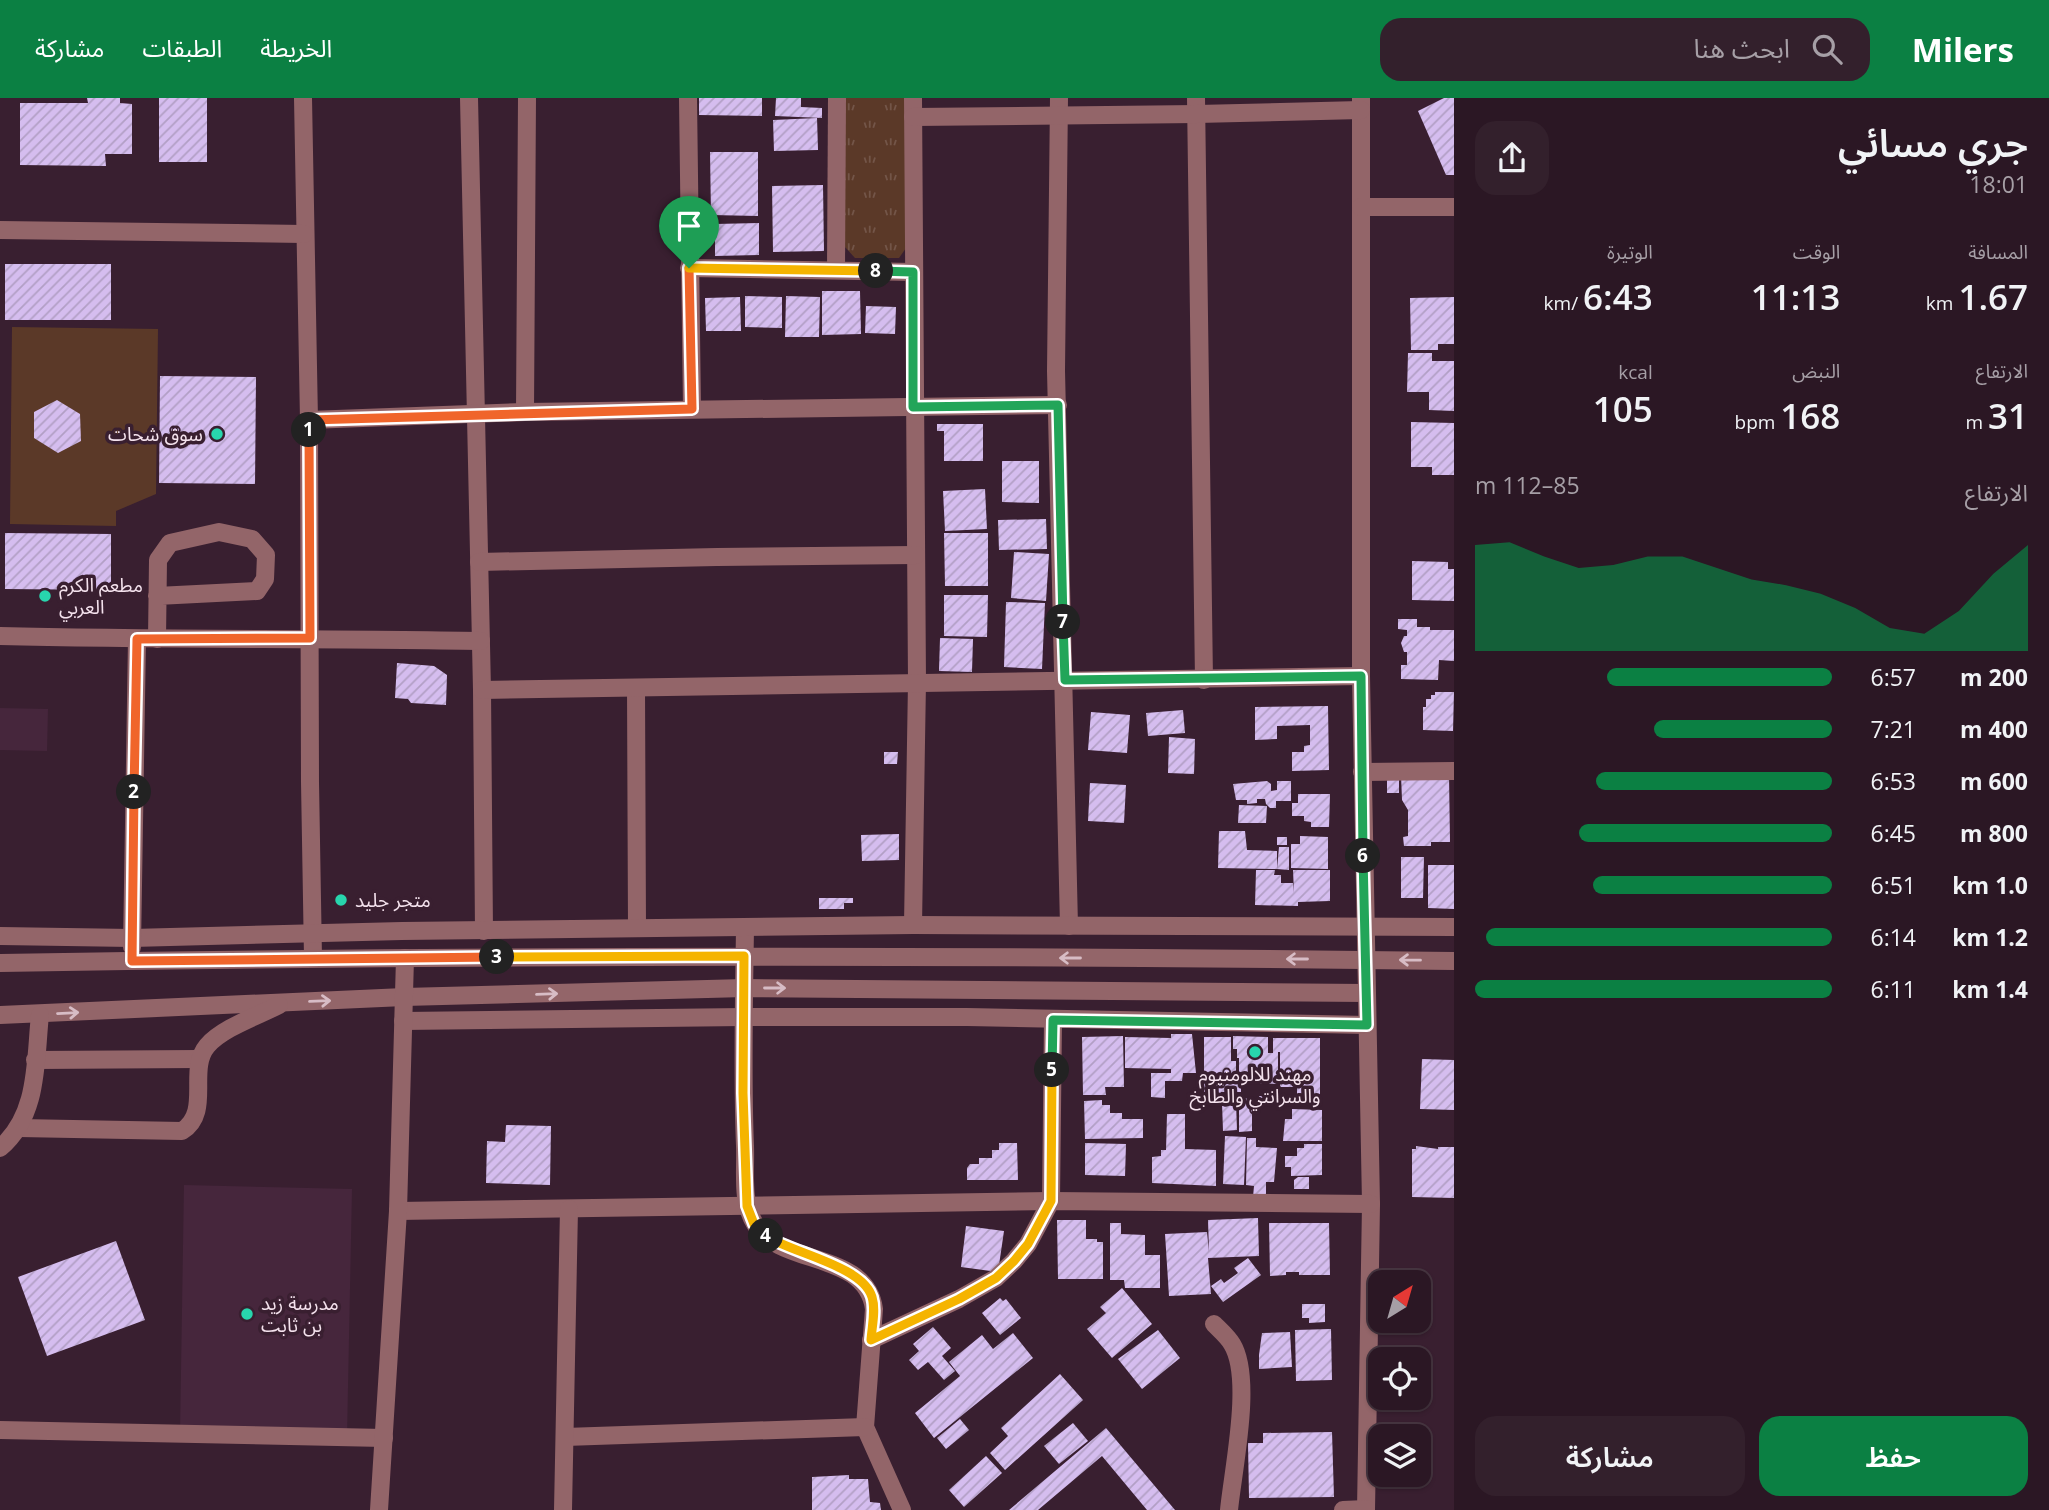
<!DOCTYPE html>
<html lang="ar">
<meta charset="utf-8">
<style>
body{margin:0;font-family:"Open Sans","Noto Sans Arabic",sans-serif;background:#33202c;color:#f1f3f6;direction:rtl;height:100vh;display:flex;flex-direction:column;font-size:26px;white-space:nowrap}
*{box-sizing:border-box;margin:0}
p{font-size:23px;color:#a69fa6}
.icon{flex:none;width:38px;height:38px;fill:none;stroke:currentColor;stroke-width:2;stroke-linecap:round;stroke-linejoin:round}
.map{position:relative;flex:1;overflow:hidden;direction:ltr}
.sheet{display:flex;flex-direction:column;background:#2b1724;width:595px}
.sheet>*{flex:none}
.needle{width:46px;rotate:37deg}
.controls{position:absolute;left:1368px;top:1172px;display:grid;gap:14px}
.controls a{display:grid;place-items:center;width:63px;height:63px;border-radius:14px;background:#2b1724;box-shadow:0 2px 5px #0004,0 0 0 2px #473641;font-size:35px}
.pin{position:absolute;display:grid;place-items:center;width:60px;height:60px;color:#fff;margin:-72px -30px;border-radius:50% 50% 50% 0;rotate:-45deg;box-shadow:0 0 7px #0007}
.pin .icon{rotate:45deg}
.km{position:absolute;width:35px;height:35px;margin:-18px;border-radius:50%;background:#222;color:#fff;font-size:19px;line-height:35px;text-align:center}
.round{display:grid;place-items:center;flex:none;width:74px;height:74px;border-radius:21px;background:#33202c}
.overview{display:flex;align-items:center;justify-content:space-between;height:119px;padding:0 21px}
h1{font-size:38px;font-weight:600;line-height:52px}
.metrics{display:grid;grid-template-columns:repeat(3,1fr);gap:10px;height:119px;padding:7px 21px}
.metrics div{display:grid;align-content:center}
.metrics b{font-size:35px;font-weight:600}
.metrics small{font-size:19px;font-weight:400}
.metrics p{font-size:19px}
.chart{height:196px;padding:14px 21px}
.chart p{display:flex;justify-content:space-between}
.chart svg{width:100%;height:126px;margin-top:7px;fill:#0b8043;opacity:.7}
.action{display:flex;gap:14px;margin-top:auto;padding:14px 21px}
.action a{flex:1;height:80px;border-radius:21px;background:#0b8043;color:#fff;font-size:28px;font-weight:600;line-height:80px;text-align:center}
.action a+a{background:#33202c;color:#f1f3f6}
ul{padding:0 21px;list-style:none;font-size:23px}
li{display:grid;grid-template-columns:112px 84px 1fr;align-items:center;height:52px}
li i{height:18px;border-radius:9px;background:#0b8043}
header{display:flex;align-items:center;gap:42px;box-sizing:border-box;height:98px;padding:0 35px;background:#0b8043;color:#fff}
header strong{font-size:33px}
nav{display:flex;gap:38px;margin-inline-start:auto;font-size:24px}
.search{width:490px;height:63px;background:#33202c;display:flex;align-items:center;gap:18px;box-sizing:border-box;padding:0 24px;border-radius:21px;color:#a69fa6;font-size:26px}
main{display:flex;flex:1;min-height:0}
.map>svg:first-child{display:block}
.built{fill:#46263c}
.grass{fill:url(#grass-tufts)}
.garden{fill:#5b3928}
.building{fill:url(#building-hatch)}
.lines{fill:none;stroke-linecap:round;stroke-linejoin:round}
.minor{stroke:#936569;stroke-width:18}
.oneway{stroke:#d7bcc5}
.split-1-casing{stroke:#fff;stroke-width:14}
.split-2-casing{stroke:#fff;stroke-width:14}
.split-3-casing{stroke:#fff;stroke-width:14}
.split-4-casing{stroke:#fff;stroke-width:14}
.split-5-casing{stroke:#fff;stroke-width:14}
.split-6-casing{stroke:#fff;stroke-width:14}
.split-7-casing{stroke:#fff;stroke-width:14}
.split-8-casing{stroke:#fff;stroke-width:14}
.split-9-casing{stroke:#fff;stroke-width:14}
.split-1{stroke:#f0652b;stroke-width:9}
.split-2{stroke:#f0652b;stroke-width:9}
.split-3{stroke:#f0652b;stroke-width:9}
.split-4{stroke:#f5b400;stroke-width:9}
.split-5{stroke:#f5b400;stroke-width:9}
.split-6{stroke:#22a559;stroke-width:9}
.split-7{stroke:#22a559;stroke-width:9}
.split-8{stroke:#22a559;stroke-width:9}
.split-9{stroke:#f5b400;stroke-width:9}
.poi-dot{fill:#28d5ad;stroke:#391f30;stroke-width:2.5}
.labels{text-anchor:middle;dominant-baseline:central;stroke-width:7;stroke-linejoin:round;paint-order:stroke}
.poi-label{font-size:19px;fill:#f4e2ed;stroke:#391f30;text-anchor:start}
</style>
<header>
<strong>Milers</strong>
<div class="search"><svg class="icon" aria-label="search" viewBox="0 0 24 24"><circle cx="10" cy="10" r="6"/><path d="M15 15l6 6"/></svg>ابحث هنا</div>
<nav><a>الخريطة</a><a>الطبقات</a><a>مشاركة</a></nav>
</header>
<main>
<section class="sheet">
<div class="overview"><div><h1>جري مسائي</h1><p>18:01</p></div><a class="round"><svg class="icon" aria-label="share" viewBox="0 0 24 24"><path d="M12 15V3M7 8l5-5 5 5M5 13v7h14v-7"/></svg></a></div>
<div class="metrics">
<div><p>المسافة</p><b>1.67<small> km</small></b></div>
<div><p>الوقت</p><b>11:13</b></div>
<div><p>الوتيرة</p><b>6:43<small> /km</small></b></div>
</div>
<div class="metrics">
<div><p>الارتفاع</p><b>31<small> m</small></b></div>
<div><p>النبض</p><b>168<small> bpm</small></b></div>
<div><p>kcal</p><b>105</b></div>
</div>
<div class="chart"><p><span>الارتفاع</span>85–112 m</p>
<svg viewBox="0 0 160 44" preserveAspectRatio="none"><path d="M0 44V7L10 6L20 11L30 15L40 14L50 11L60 11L70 15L80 19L90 21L100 24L110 29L120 36L130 38L140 30L150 17L160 7V44z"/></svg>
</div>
<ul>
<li><b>200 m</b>6:57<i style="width:63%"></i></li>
<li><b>400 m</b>7:21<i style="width:50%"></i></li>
<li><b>600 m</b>6:53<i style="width:66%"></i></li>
<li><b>800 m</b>6:45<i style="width:71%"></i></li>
<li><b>1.0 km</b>6:51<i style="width:67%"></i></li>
<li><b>1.2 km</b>6:14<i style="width:97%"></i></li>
<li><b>1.4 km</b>6:11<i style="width:100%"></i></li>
</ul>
<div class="action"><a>حفظ</a><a>مشاركة</a></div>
</section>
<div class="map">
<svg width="1454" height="1412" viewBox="0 0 1454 1412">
<defs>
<pattern id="grass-tufts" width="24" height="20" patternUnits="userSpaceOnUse" patternTransform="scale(1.75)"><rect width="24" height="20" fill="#5b3928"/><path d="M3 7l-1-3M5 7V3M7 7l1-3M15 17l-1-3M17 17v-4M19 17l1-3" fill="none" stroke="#735548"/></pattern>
<pattern id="building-hatch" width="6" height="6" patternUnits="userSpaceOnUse" patternTransform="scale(1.75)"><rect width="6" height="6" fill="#d5bdef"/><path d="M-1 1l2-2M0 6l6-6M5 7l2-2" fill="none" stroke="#b29fc5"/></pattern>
</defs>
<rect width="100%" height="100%" fill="#391f30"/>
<g class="built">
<polygon points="0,610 48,611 47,653 0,652"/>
<polygon points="184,1087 352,1091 347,1339 180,1336"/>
</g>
<polygon class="grass" points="844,0 905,0 906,150 899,160 855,160 845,149"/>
<polygon class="garden" points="12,229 158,231 156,396 116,413 116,428 10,426"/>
<g class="building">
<polygon points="87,0 120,0 120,5 132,6 132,56 105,56 106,68 20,67 20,5 88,5"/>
<rect x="159" y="0" width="48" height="64"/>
<polygon points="699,0 762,0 762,18 699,17"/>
<polygon points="776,0 801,0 801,9 822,10 822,20 775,18"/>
<polygon points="1444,0 1454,0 1454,77 1446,77 1418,13"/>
<polygon points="817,20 818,52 774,53 773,22"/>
<polygon points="710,54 758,54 758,118 711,117"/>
<polygon points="823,87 824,153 773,154 772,88"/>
<polygon points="759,125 759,157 715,158 715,126"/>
<rect x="5" y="166" width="106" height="56"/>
<polygon points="822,193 860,193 861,236 822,237"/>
<polygon points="745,198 782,199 782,230 745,229"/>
<polygon points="786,198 820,199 819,239 785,239"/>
<polygon points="740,199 741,233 706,233 705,200"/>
<polygon points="1454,199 1454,246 1438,246 1438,252 1411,252 1410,200"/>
<polygon points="866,208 896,209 895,236 865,235"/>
<polygon points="1408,255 1432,255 1432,263 1454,263 1454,313 1429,312 1429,294 1407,294"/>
<polygon points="160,278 256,279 255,386 159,385"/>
<polygon points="57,302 80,316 81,343 58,355 34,340 34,314"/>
<polygon points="1411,324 1454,325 1454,377 1432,377 1432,369 1411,369"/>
<polygon points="937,326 983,326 983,363 944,363 944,333 937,333"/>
<polygon points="1002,363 1039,363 1039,405 1002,404"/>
<polygon points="985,391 987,431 945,433 943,393"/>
<polygon points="1046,421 1047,451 999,452 998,422"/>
<polygon points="5,435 111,436 111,492 5,491"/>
<polygon points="944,435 988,435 988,488 945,488"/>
<polygon points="1014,454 1049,456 1046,503 1011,500"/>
<polygon points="1412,463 1448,464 1448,471 1454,471 1454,503 1412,502"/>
<polygon points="944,497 988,497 987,539 944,538"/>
<polygon points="1006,504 1045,505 1042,571 1004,569"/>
<polygon points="1398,521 1417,521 1417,529 1430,529 1430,532 1454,532 1454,563 1439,562 1438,582 1401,581 1401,567 1407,567 1407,554 1404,554 1401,545 1404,538 1407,538 1407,532 1398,531"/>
<polygon points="940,540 973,541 972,574 939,573"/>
<polygon points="397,565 434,568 447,577 446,607 411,605 408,601 395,600"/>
<polygon points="1435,594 1454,594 1453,633 1423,632 1423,609 1426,609 1426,601 1431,601 1431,597 1435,597"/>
<polygon points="1328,608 1329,672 1292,673 1292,654 1304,654 1304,648 1310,647 1310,627 1277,628 1277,641 1255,642 1255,609"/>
<polygon points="1183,612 1185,635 1148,638 1146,615"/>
<polygon points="1091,614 1130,617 1127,655 1088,652"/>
<polygon points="1169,639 1195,641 1194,676 1168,675"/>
<polygon points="884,654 898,654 897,666 884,666"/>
<rect x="1387" y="677" width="12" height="18"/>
<polygon points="1401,677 1449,677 1450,744 1431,744 1431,748 1404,748 1403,739 1408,738 1408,712 1402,702"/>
<polygon points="1267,683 1271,686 1271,693 1277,692 1277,683 1291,683 1291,703 1276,703 1276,710 1270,710 1266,706 1265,701 1257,701 1257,705 1247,706 1247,702 1236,702 1233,686"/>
<polygon points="1090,685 1126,687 1124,725 1088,723"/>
<polygon points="1298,696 1330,696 1329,729 1311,729 1311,724 1304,723 1304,718 1292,718 1292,705 1298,705"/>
<polygon points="1239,707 1267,708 1266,725 1238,725"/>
<polygon points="1219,733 1245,733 1247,752 1277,753 1277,771 1218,770"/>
<polygon points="899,736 899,762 862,763 861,737"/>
<polygon points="1300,738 1328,739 1328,771 1291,770 1291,746 1300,746"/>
<rect x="1277" y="739" width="10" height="8"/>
<polygon points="1279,749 1289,749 1289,772 1277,771"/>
<polygon points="1401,759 1424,759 1423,800 1401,800"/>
<polygon points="1428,767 1454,767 1454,811 1428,810"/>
<polygon points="1256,772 1275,772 1274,777 1281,777 1281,785 1293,785 1294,795 1293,772 1330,772 1330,803 1298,804 1298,808 1255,807"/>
<polygon points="819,800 853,800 853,805 844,805 844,811 819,811"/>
<polygon points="1171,936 1192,936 1196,975 1183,975 1182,983 1165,983 1165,1000 1151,999 1151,975 1171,975 1171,971 1125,970 1125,939 1171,940"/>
<polygon points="1123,938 1124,989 1105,989 1106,997 1083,997 1082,939"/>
<polygon points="1233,938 1268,939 1268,955 1273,955 1273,940 1320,940 1320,1005 1304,1005 1304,996 1297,996 1297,989 1280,989 1280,954 1278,954 1278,986 1244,985 1247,974 1239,974 1239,960 1237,960 1237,951 1233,951"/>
<polygon points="1204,939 1231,939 1231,963 1236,963 1236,978 1241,978 1241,994 1221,994 1221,1004 1204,1004"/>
<polygon points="1422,961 1454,962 1454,1012 1420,1011"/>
<polygon points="1259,998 1272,998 1273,1004 1259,1005"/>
<polygon points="1252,1000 1252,1033 1239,1034 1239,1001"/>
<polygon points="1102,1002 1102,1007 1110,1007 1110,1015 1122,1015 1122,1021 1143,1021 1143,1040 1085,1041 1084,1003"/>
<polygon points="1236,1004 1237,1032 1223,1033 1222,1005"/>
<polygon points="1292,1011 1322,1012 1322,1043 1283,1043 1285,1021 1292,1021"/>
<polygon points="1167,1016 1185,1016 1185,1051 1216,1052 1216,1088 1152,1085 1152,1059 1161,1058 1161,1052 1166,1052"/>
<polygon points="506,1027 551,1028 550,1087 486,1085 487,1043 505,1044"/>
<polygon points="1225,1038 1246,1039 1244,1087 1223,1086"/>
<polygon points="1247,1040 1256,1040 1256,1049 1277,1050 1274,1084 1266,1084 1266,1099 1253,1099 1254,1088 1246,1087"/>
<polygon points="999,1045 1017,1045 1018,1082 967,1082 967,1070 970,1066 979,1066 979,1060 992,1060 992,1052 999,1052"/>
<polygon points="1085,1045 1126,1046 1125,1078 1085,1077"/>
<polygon points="1304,1046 1322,1046 1322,1077 1291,1078 1291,1069 1285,1069 1285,1058 1297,1058 1297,1050 1304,1050"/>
<polygon points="1416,1048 1438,1051 1438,1049 1454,1049 1454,1100 1412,1099 1412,1051 1416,1051"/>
<polygon points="1298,1079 1309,1079 1309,1091 1294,1091 1294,1082"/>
<polygon points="1258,1120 1259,1158 1208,1160 1211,1196 1169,1198 1165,1136 1207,1134 1209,1154 1208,1122"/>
<polygon points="1057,1122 1086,1122 1086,1141 1097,1141 1097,1144 1103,1144 1103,1181 1058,1181"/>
<polygon points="1110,1125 1121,1125 1121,1136 1145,1137 1145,1157 1160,1157 1160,1190 1125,1190 1124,1182 1110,1182"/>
<polygon points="1269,1125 1329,1125 1330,1177 1299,1177 1299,1174 1286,1174 1286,1177 1270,1178"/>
<polygon points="966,1128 1004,1133 998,1174 961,1169"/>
<polygon points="116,1143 145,1222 47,1258 18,1179"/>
<polygon points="1248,1160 1261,1177 1223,1204 1211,1188 1221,1181 1224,1185 1238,1175 1234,1170"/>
<polygon points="1122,1190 1152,1226 1112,1260 1087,1231 1106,1215 1100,1209"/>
<polygon points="1000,1200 1003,1203 1006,1201 1021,1220 1000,1237 982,1215"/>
<polygon points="1302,1206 1325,1206 1325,1224 1309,1225 1309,1220 1302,1220"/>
<polygon points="933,1229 951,1250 942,1258 955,1273 944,1282 928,1264 918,1272 909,1262 919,1253 913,1246"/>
<polygon points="1331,1231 1332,1282 1296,1283 1295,1232"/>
<polygon points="1158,1232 1180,1260 1142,1291 1118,1261"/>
<polygon points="1290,1234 1292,1269 1259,1271 1259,1257 1262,1235"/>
<polygon points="1013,1235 1033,1260 934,1340 915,1315 960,1278 949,1264 982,1237 993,1251"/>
<polygon points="1060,1276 1083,1302 1005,1372 990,1355 1008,1338 1001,1330"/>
<polygon points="960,1321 969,1332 946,1351 937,1340"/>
<polygon points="1073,1325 1088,1343 1059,1366 1044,1348"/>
<polygon points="1106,1330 1175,1412 1147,1412 1102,1358 1038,1412 1009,1412"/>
<polygon points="1332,1334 1334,1399 1249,1400 1248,1345 1263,1345 1263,1335"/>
<polygon points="986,1358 1002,1375 964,1409 949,1392"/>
<polygon points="849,1377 849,1381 868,1381 870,1404 880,1405 881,1412 812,1412 812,1379"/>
</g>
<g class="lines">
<g class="minor">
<polyline points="303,0 309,322 310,684 313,860"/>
<polyline points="469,0 482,592 484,833"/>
<polyline points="688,0 692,311"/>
<polyline points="913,0 917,584 913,827"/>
<polyline points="1059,0 1056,273 1069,828"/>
<polyline points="1196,0 1204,582"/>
<polyline points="1361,0 1361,578 1371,1106 1366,1412"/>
<polyline points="913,19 1197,16 1361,12"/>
<polyline points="1361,109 1454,109"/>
<polyline points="0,132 304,136"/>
<polyline points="689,170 913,174"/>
<polyline points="836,172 837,0"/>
<polyline points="525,314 527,0"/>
<polyline points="309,322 525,314 1058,307"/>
<polyline points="479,464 717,459 916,457"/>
<path d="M 0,538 C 160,542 320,540 481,543"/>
<polyline points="157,541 158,462 170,445 219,434 252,441 266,457 265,481 257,493 157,498"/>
<polyline points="636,590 637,830"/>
<polyline points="482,592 1361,578"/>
<polyline points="1362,674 1454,673"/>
<path d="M 745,830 C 744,903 742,976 745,1048 C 746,1073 741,1104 755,1126 C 780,1169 866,1152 874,1211 L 865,1329 L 902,1412"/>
<polyline points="0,838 132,840 402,833 913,827 1454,829"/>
<polyline points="132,849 137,541"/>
<path d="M 0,865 C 485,857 969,857 1454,863"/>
<polyline points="0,917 404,899 745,890 1366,895"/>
<polyline points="403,923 744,919 967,919 1367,927"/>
<polyline points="35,962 199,961"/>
<path d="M 19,1030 L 182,1033 C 212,1014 187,972 207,948 C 222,930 258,918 279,907"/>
<path d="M 0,1050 C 39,1017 35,963 40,917"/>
<polyline points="398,1113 1051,1103 1371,1106"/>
<path d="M 1214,1226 C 1220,1232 1228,1239 1232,1246 C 1253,1280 1233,1371 1229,1412"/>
<polyline points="871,1242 959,1201 996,1180 1014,1163 1028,1146 1051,1103 1053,922"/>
<polyline points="0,1332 384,1340"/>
<polyline points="565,1339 865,1329"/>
<polyline points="379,1412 398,1113 405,860"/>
<polyline points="563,1412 569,1111"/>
<polyline points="1343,1412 1366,1411"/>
</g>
</g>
<defs><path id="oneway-shaft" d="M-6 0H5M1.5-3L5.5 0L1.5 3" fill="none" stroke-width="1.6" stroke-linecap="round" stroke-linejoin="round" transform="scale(1.75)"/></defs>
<g class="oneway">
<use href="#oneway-shaft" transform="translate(1070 860) rotate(-180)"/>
<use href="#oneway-shaft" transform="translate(1297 861) rotate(-180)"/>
<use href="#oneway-shaft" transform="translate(1410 862) rotate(-179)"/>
<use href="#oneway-shaft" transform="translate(775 890)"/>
<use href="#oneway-shaft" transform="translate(547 896) rotate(-2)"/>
<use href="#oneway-shaft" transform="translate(320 903) rotate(-2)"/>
<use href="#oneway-shaft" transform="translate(68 915) rotate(-3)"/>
</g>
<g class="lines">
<g class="split-1-casing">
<polyline id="split-1" points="309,332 309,322 692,311 689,170"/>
</g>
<g class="split-2-casing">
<polyline id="split-2" points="134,694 137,541 310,540 309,332"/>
</g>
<g class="split-3-casing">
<polyline id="split-3" points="134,694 132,863 497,859"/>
</g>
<g class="split-4-casing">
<polyline id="split-4" points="497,859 744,858 743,995 747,1108 754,1126 766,1138"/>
</g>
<g class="split-5-casing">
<path id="split-5" d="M 766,1138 C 792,1155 863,1168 872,1199 C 876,1212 872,1228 871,1242 L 959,1201 L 996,1180 L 1014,1163 L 1028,1146 L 1051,1103 L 1052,972"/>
</g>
<g class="split-6-casing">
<polyline id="split-6" points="1052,972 1053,922 1367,927 1363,758"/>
</g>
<g class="split-7-casing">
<polyline id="split-7" points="1063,524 1065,582 1361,578 1363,758"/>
</g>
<g class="split-8-casing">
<polyline id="split-8" points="876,173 913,174 913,309 1058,307 1063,524"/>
</g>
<g class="split-9-casing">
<polyline id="split-9" points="689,170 876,173"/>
</g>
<use href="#split-1" class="split-1"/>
<use href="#split-2" class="split-2"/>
<use href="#split-3" class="split-3"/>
<use href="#split-4" class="split-4"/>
<use href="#split-5" class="split-5"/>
<use href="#split-6" class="split-6"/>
<use href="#split-7" class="split-7"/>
<use href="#split-8" class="split-8"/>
<use href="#split-9" class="split-9"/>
</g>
<g class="poi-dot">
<circle cx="217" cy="336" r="7"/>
<circle cx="45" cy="498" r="7"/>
<circle cx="341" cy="802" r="7"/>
<circle cx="1255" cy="954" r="7"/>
<circle cx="247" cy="1216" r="7"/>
</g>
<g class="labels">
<g class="poi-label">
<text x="203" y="336" text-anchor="end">سوق شحات</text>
<text x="59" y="487">مطعم الكرم<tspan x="59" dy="22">العربي</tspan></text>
<text x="355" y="802">متجر جليد</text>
<text x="1255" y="976" text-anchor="middle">مهند للالومنيوم<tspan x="1255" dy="22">والسرانتي والطابخ</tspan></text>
<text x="261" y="1205">مدرسة زيد<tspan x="261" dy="22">بن ثابت</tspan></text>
</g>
</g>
</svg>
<div class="controls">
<a><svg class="needle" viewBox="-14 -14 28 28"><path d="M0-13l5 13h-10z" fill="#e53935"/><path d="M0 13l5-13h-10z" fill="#a69fa6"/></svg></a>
<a><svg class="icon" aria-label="locate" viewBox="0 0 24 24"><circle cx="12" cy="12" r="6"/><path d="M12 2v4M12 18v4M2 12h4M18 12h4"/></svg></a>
<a><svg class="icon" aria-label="layers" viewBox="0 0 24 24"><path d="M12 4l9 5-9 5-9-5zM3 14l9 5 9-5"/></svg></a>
</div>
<div class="pin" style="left:689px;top:170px;background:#1e9e55"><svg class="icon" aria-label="arrive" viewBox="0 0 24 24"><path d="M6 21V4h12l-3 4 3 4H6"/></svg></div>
<b class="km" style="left:309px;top:332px">1</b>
<b class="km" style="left:134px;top:694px">2</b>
<b class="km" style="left:497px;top:859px">3</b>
<b class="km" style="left:766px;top:1138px">4</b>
<b class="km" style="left:1052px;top:972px">5</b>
<b class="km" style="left:1363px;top:758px">6</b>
<b class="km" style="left:1063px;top:524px">7</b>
<b class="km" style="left:876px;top:173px">8</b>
</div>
</main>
